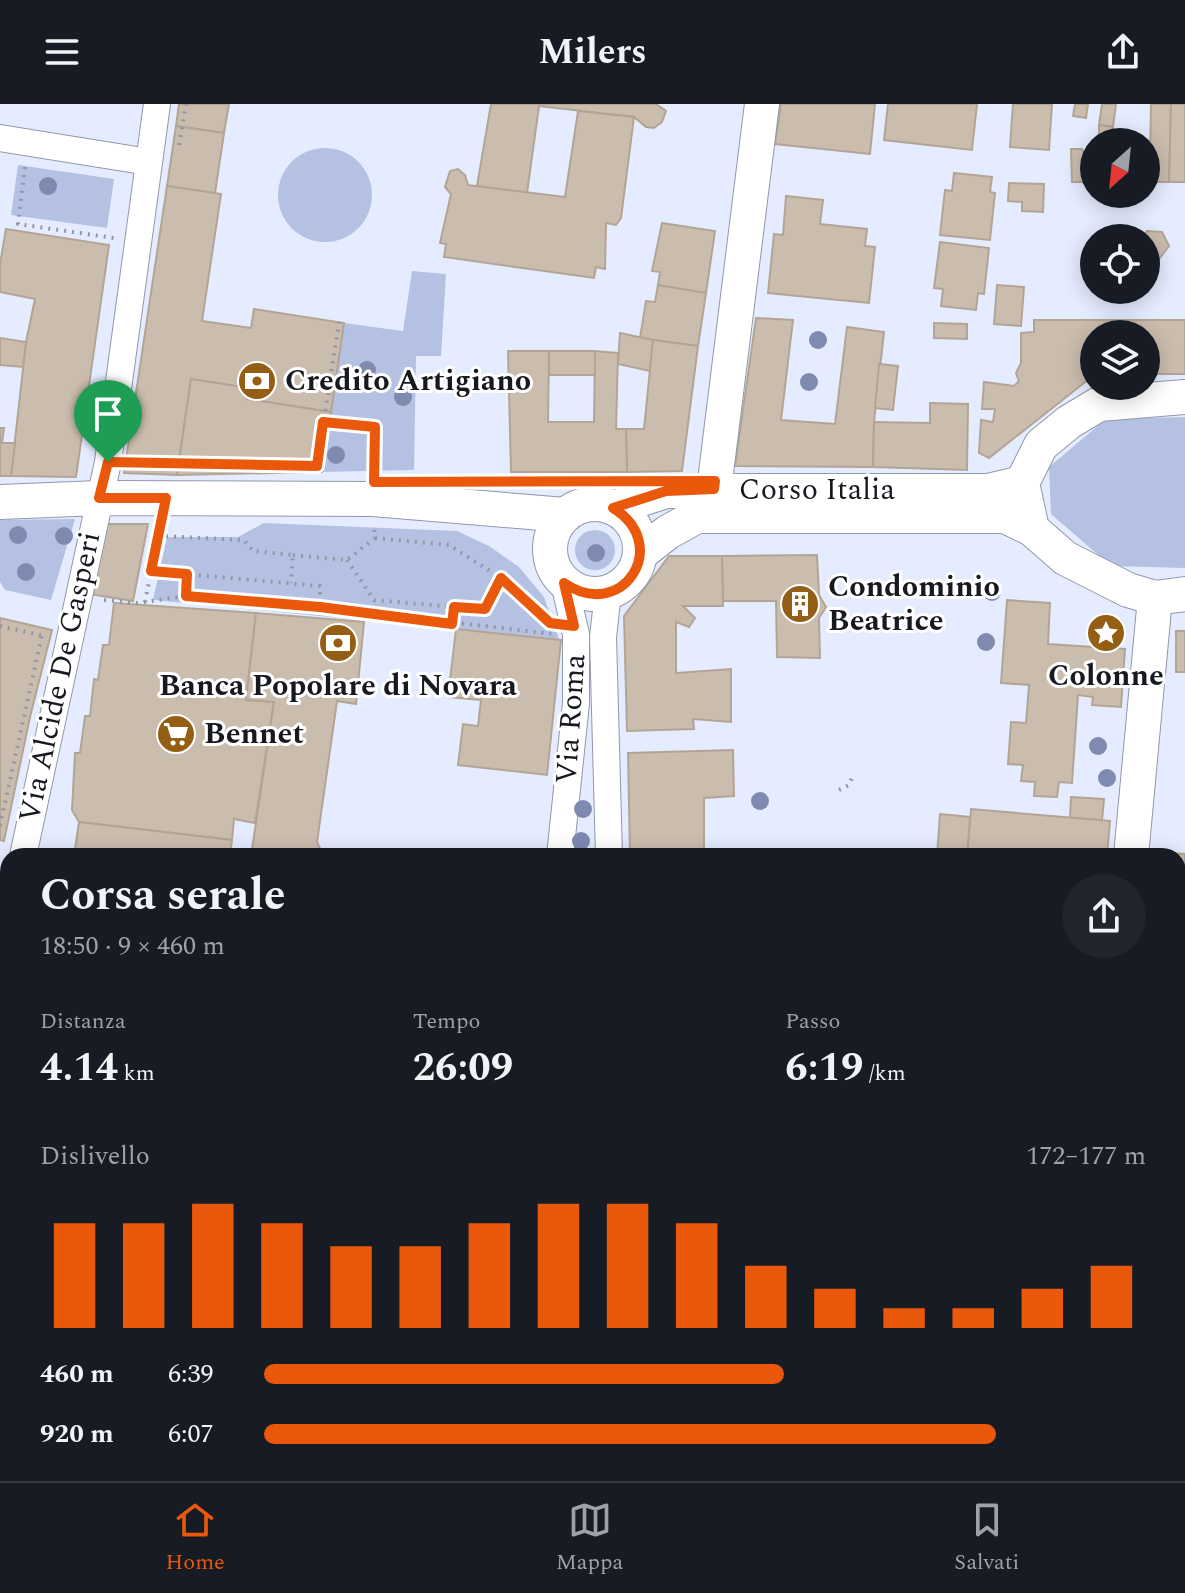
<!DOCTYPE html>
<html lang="it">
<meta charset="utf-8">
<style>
body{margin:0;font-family:Spectral,serif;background:#20242c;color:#f1f3f6;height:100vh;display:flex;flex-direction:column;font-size:30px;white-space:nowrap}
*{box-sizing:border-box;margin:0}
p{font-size:26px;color:#9ea1a6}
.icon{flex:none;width:44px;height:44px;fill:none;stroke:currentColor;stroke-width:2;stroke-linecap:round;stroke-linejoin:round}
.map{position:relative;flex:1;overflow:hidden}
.side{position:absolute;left:0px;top:744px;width:1186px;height:634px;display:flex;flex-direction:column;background:#171b24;border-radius:24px 24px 0 0;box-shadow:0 4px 20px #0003}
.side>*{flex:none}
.needle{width:52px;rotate:207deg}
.controls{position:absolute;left:1080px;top:24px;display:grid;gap:16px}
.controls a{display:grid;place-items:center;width:80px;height:80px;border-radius:50%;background:#171b24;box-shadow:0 4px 20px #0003;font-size:40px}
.pin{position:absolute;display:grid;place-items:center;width:68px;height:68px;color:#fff;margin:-82px -34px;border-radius:50% 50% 50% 0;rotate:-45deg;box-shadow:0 0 8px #0007}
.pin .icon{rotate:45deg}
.round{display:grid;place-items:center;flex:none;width:84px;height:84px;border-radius:42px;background:#20242c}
.summary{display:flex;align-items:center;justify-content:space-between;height:136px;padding:0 40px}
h1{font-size:44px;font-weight:700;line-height:60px}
.stats{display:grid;grid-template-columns:repeat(3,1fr);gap:12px;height:136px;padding:8px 40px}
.stats div{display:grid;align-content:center}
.stats b{font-size:40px;font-weight:700}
.stats small{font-size:22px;font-weight:400}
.stats p{font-size:22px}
.chart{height:224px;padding:16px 40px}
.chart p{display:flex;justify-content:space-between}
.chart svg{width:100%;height:144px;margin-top:8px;stroke:#ea580c;stroke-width:6}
ul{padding:0 40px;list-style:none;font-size:26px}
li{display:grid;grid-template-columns:128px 96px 1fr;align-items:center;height:60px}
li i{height:20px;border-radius:10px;background:#ea580c}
header{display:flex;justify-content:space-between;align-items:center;height:104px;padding:0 40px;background:#171b24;font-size:36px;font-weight:700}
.tabs{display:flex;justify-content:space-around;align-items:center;height:112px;border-top:2px solid #363941;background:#171b24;font-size:22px;color:#9ea1a6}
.tabs a{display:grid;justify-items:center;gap:4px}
.tabs .active{color:#ea580c}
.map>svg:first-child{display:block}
.green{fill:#b4c1e3}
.building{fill:#cbbdae;stroke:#b3a596;stroke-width:2}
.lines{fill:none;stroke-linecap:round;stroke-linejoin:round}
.minor-casing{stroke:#9198a9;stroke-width:28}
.tertiary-casing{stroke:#9198a9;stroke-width:36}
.path{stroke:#9297a5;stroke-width:4;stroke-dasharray:2 6;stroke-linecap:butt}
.minor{stroke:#fff;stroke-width:26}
.tertiary{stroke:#fff;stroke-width:34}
.tree{fill:#7f8ab1}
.route-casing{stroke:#fff;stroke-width:16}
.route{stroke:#ea580c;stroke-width:10}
.labels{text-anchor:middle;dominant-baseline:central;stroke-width:6;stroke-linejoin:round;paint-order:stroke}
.poi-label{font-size:30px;font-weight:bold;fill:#171920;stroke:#fff;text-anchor:start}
.street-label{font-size:30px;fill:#171920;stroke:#fff}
</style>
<header><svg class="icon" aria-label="menu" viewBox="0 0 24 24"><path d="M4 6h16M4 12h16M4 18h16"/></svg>Milers<svg class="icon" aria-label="share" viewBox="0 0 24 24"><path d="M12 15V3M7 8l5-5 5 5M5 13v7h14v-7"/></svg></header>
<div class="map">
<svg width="1185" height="1377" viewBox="0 0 1185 1377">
<rect width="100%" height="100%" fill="#e5ecff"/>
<g class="green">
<circle cx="325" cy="91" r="47"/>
<polygon points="18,61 114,75 107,124 11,111"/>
<polygon points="412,167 446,170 441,252 416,252 414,366 322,368 344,219 403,227"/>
<polygon points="1185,313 1185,464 1111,462 1051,410 1049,363 1106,315"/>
<polygon points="75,415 51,496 5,486 0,478 0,416"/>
<polygon points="264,419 457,427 489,442 519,463 544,493 559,535 153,496 167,433 238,433"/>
<circle cx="595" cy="446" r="20"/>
</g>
<g class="building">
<polygon points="179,0 229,0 224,29 176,22"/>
<polygon points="491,0 656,0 666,7 662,18 654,24 646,23 634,13 539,2 527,89 477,82"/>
<polygon points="781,0 875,0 870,50 775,40"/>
<polygon points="888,0 977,0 972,46 884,36"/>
<polygon points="1013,0 1052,0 1049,46 1010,43"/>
<polygon points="1075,0 1088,0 1086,14 1073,12"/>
<polygon points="1102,0 1116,0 1113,23 1099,21"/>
<polygon points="1151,0 1171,0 1169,78 1146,78 1146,52 1150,52"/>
<polygon points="1171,0 1185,0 1185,78 1169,78"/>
<polygon points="578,7 634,13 621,114 616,121 606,119 605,165 596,163 594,174 444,153 446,140 440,139 451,90 445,83 450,67 458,65 465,71 468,81 565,93"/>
<polygon points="1099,21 1113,23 1112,38 1099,38"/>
<polygon points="176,22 224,29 215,89 167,82"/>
<polygon points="1071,45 1082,45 1085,51 1094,51 1094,78 1072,78"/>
<polygon points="954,69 992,73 990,88 995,89 990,136 940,131 945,86 952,87"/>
<polygon points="1009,79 1044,80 1043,108 1022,107 1022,98 1008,97"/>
<polygon points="167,82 221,90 202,217 251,224 254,205 344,219 331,308 247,295 249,284 191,275 177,371 124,369"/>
<polygon points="786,92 823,96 820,120 867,125 865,142 875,143 869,199 768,189 774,130 783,131"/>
<polygon points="662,119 715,127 706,189 658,181 660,168 652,167"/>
<polygon points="6,125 109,141 76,373 11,372 26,238 35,195 0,188 0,160"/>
<polygon points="1147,127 1162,128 1169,142 1159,155 1146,154 1146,134 1141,134"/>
<polygon points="940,138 989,144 984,190 978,189 976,206 941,202 943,185 934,184"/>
<polygon points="658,181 706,189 698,242 640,234 646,197 655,198"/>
<polygon points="997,181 1024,183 1021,222 994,220"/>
<polygon points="756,214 793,216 781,316 835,320 847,223 884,228 874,318 873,363 735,362"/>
<polygon points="1034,216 1185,216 1185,270 1146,270 1146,230 1094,230 1094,271 989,354 979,349 981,316 993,318 995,305 982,305 984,278 1014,282 1019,277 1016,269 1021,259 1021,229 1034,228"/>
<polygon points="934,219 967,220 967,235 934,234"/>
<polygon points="620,229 653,236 650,267 618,260"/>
<polygon points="0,234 26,238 23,263 0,261"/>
<polygon points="653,236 698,242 682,367 627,368 626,325 644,325"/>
<polygon points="508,247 549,247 548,318 594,318 595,247 618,249 616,325 626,325 627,368 511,368"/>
<rect x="549" y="247" width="46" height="24"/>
<polygon points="879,260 898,262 893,306 875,304"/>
<polygon points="191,275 249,284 247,295 331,308 322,368 177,371"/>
<polygon points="930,299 968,300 967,366 873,363 874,318 930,319"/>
<polygon points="0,324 4,324 2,339 15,339 11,372 0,372"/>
<polygon points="104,420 148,420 133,497 89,490"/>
<polygon points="817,451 819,491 826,503 819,514 820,554 777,553 776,497 723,497 722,452"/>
<polygon points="669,452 722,452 723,502 683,502 695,514 689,523 676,518 676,569 731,565 731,618 693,615 694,625 627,627 624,512"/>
<polygon points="1007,496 1050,499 1048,540 1125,545 1121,603 1092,601 1093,593 1078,591 1072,679 1059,678 1057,693 1034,692 1035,678 1021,677 1023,661 1008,660 1011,618 1026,619 1029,581 1001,579"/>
<polygon points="114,499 256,509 246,596 274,598 255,719 234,715 232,736 79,718 72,706 75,649 80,649 85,612 90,612 94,575 98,576 103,541 109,541"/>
<polygon points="256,509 364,518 356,600 337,597 317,738 323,751 328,752 251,752 274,598 246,596"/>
<polygon points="0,514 52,526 30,613 4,737 0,736"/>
<polygon points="456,525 561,536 547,671 458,661 463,620 478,622 481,596 448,593"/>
<rect x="1176" y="527" width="9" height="41"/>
<polygon points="733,646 734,692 704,694 704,752 630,752 628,649"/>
<polygon points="1071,693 1104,695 1102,716 1070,714"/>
<polygon points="971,705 1110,717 1107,752 967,752"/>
<polygon points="940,710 970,713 967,752 937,752"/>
<polygon points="79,718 232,736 230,752 74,752"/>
<polygon points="1173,749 1185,750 1185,874 1178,873 1178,752 1172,752"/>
<polygon points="1178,927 1185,927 1185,1035 1178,1034"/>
<polygon points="5,928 8,928 8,962 0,961"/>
<polygon points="0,961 8,962 8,1021 0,1019"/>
<polygon points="0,1040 8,1040 8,1082 0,1081"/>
<rect x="1178" y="1067" width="7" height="63"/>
<polygon points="0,1081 8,1082 8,1134 0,1133"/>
<polygon points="0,1133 8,1134 8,1198 0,1197"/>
<polygon points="1181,1176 1185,1181 1185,1377 1133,1377 1130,1370 1178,1370 1178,1179"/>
<polygon points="0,1212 8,1213 7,1256 0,1256"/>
<polygon points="0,1323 8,1324 8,1364 0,1364"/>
<polygon points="148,1370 198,1370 197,1377 147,1377"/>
<polygon points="215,1370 399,1371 485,1370 485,1377 215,1377"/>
<polygon points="541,1370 601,1370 601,1377 540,1377"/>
<polygon points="636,1370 692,1370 711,1372 711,1377 636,1377"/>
<rect x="711" y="1370" width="23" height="7"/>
<polygon points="775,1370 793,1370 793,1377 774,1377"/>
<polygon points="793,1370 829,1370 822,1371 822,1377 793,1377"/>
<rect x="999" y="1370" width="49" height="7"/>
</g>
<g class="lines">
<g class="minor-casing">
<g id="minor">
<polyline points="0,34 149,58"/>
<polyline points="608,489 603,533 609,752"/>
<polyline points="23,752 108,358 157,0"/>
<polyline points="560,752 576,599 576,530 564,479"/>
<polyline points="0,863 8,822"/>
<polyline points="1178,905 1185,906"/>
<polyline points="0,1029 8,1029"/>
<polyline points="0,1202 8,1203"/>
<polyline points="207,1377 208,1370"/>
<polyline points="501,1377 502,1370"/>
<polyline points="618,1377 618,1370"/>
</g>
</g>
<g class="tertiary-casing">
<g id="tertiary">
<polyline points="1185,293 1099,300 1069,318 1041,341 1022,379 1032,425 1065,454 1128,486 1155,494 1185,490"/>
<polyline points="714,385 762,0"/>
<polyline points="0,398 99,394 373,395 565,411"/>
<circle cx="595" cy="445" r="45"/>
<polyline points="613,404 666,387 988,387 1022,379"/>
<polyline points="640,450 668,428 697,412 1005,412 1032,425"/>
<polyline points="1131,752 1155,494"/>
<polyline points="1081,1377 1081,1370"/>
</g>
</g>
<g class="path">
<polyline points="179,41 186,0"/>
<polyline points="25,63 18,120 114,134"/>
<polyline points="323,318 375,323 374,365"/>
<polyline points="133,359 317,362 339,218"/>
<polyline points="546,378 602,378"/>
<polyline points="158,432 244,436 253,447 293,451 291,479"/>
<polyline points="375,434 449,441 501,474 546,516"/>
<polyline points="293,451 347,456 375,434 374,422"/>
<polyline points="347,456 374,496 454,503"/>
<polyline points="151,467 320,482 320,502"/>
<polyline points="186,492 187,470"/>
<polyline points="104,496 137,499 186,492 320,503 553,530"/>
<polyline points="145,498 160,422"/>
<polyline points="452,520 454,503 485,505 501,474"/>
<polyline points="0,522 44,532"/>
<polyline points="839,686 849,681 853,671"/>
<polyline points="0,722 42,531"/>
</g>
<use href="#minor" class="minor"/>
<use href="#tertiary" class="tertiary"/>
</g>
<g class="tree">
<circle cx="48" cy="82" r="9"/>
<circle cx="818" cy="236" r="9"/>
<circle cx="367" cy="266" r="9"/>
<circle cx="809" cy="278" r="9"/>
<circle cx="403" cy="293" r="9"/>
<circle cx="336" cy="351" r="9"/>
<circle cx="18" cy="431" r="9"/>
<circle cx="64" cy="432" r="9"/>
<circle cx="596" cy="449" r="9"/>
<circle cx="26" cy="468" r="9"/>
<circle cx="992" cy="488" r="9"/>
<circle cx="986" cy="538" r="9"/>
<circle cx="1098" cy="642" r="9"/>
<circle cx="1107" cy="674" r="9"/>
<circle cx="760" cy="697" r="9"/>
<circle cx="583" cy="705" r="9"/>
<circle cx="581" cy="737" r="9"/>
</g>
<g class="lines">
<g class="route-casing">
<path id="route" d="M 323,318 L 375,323 L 374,378 L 715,377 L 714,385 L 666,387 L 613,404 C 673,441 622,519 564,479 L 574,522 L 550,519 L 501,474 L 485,505 L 454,503 L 452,520 L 320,503 L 186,492 L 187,470 L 151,467 L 166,394 L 99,394 L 108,358 L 317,362 Z"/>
</g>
<use href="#route" class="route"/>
</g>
<defs>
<g id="bank-disc" transform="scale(2)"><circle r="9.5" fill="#945f14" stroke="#fff"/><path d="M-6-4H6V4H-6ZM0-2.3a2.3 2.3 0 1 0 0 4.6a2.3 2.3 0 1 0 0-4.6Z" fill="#fff"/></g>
<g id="building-disc" transform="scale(2)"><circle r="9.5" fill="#945f14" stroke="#fff"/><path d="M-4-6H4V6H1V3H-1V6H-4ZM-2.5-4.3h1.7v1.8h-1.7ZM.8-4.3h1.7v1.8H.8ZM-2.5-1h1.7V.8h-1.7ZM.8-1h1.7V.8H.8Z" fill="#fff"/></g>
<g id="sight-disc" transform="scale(2)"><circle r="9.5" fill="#945f14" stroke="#fff"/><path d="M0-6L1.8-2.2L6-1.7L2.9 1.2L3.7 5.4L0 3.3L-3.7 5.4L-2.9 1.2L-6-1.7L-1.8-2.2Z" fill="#fff"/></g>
<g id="supermarket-disc" transform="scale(2)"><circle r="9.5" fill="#945f14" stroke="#fff"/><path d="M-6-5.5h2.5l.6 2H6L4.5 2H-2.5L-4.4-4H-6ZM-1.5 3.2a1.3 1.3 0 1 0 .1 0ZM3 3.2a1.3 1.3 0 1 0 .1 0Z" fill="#fff"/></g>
</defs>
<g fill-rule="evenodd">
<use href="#bank-disc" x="257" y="277"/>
<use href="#building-disc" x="800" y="500"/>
<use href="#sight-disc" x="1106" y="529"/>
<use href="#bank-disc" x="338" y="539"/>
<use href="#supermarket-disc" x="176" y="630"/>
</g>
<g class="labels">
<g class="poi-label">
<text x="285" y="277">Credito Artigiano</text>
<text x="828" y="483">Condominio<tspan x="828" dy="34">Beatrice</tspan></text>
<text x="1106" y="572" text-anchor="middle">Colonne</text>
<text x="338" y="582" text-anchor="middle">Banca Popolare di Novara</text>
<text x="204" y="630">Bennet</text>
</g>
<g class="street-label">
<text x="817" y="386">Corso Italia</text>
<text transform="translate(60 573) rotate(-78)">Via Alcide De Gasperi</text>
<text transform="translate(571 615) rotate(-86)">Via Roma</text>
</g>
</g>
</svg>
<div class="controls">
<a><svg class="needle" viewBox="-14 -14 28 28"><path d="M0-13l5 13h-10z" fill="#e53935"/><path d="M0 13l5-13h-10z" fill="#9ea1a6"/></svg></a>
<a><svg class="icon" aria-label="locate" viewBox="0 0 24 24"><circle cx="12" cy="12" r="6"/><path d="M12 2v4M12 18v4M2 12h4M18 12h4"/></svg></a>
<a><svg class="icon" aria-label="layers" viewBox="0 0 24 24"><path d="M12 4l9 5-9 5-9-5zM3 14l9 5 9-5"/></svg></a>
</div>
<div class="pin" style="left:108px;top:358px;background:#1e9e55"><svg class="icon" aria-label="arrive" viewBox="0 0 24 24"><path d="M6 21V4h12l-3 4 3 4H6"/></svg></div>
<section class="side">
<div class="summary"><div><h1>Corsa serale</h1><p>18:50 · 9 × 460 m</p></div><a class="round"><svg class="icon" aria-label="share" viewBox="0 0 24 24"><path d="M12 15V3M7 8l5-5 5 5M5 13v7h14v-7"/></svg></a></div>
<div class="stats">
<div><p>Distanza</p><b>4.14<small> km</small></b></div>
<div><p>Tempo</p><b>26:09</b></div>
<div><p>Passo</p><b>6:19<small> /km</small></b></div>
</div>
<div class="chart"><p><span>Dislivello</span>172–177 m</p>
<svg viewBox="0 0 160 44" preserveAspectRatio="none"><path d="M5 44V12M15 44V12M25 44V6M35 44V12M45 44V19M55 44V19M65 44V12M75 44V6M85 44V6M95 44V12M105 44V25M115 44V32M125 44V38M135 44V38M145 44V32M155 44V25"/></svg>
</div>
<ul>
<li><b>460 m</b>6:39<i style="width:59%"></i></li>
<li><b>920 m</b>6:07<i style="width:83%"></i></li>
</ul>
</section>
</div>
<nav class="tabs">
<a class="active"><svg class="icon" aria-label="home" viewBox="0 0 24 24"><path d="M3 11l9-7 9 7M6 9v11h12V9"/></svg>Home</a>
<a><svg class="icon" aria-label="map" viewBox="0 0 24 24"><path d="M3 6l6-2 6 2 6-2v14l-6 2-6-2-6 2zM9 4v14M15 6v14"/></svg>Mappa</a>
<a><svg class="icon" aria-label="saved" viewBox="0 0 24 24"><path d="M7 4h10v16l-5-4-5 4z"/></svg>Salvati</a>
</nav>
